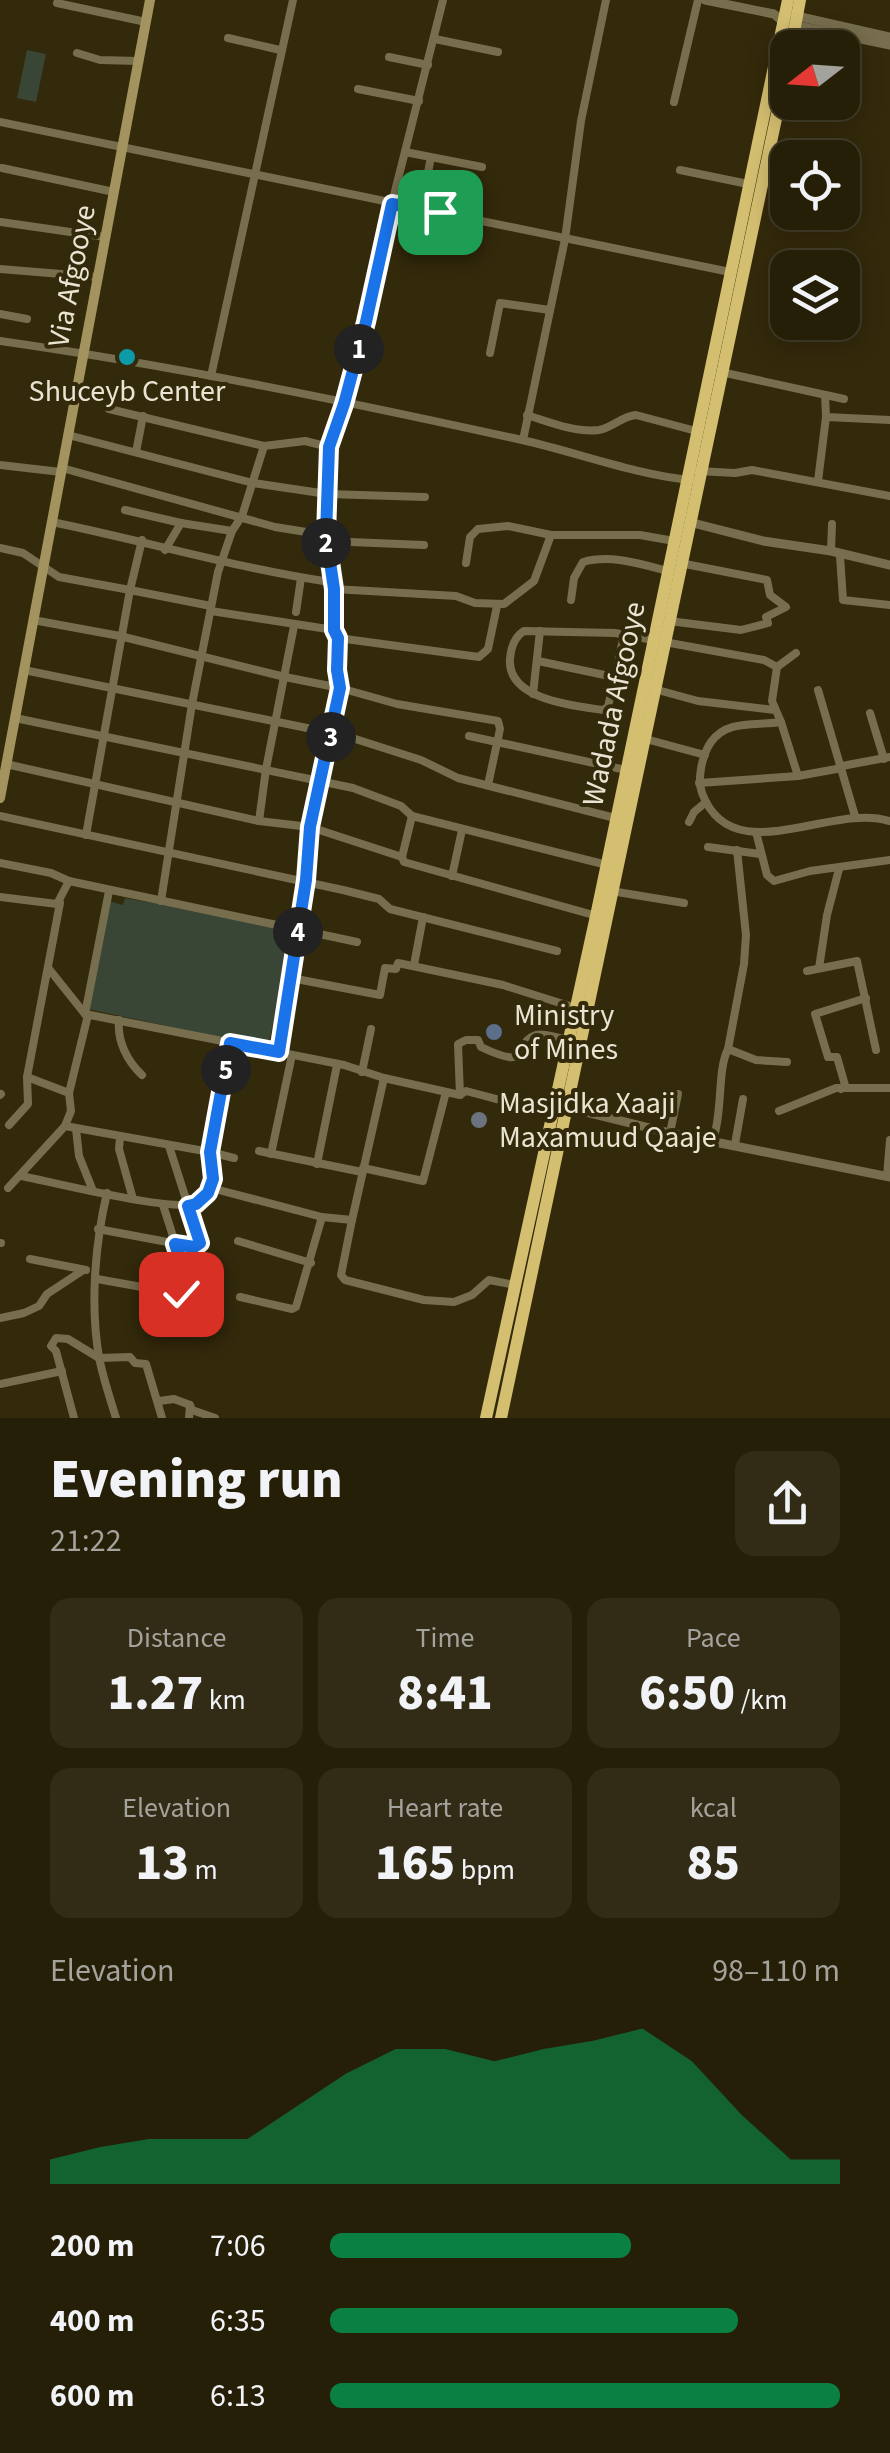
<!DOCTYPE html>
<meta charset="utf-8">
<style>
body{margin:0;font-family:"Source Sans 3",sans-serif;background:#322c16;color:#f1f3f6;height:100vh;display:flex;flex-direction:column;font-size:38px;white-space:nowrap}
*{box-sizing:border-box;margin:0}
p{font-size:32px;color:#a4a29c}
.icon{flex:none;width:55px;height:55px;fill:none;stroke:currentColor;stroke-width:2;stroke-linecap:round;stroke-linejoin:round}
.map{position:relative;height:1418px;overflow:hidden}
.side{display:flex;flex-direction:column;background:#261f08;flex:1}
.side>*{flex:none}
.needle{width:65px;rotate:253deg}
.fabs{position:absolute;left:770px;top:30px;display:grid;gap:20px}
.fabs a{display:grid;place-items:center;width:90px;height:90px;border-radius:20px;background:#261f08;box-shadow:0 5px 25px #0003,0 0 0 2px #423d29;font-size:50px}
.pin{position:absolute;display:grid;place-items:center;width:85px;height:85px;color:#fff;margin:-42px;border-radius:20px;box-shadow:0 5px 15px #0006}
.km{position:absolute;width:50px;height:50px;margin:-25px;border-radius:50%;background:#222;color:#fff;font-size:28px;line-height:50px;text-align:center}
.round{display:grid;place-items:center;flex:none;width:105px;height:105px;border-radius:20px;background:#322c16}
.summary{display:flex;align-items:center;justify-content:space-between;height:170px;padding:0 50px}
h1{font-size:55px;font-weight:800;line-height:75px}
.figures{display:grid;grid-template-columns:repeat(3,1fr);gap:15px;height:170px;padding:10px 50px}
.figures div{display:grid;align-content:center;border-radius:20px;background:#322c16;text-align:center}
.figures b{font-size:50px;font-weight:800}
.figures small{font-size:28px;font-weight:400}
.figures p{font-size:28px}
.chart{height:280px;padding:20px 50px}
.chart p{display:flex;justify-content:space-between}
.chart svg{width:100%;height:180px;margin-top:10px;fill:#0b8043;opacity:.7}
ul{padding:0 50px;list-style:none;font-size:32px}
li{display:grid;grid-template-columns:160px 120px 1fr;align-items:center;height:75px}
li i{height:25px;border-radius:12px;background:#0b8043}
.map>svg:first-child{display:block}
.green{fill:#394636}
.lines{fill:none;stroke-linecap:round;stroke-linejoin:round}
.minor{stroke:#776e4d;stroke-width:8}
.tertiary{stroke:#776e4d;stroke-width:9}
.secondary{stroke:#a3935e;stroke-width:10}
.trunk{stroke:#d4be70;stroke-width:12}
.route-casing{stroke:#fff;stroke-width:20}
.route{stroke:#1a73e8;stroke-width:12}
.culture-dot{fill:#0f9aa8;stroke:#33290b;stroke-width:4}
.service-dot{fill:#5c6f8a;stroke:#33290b;stroke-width:4}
.worship-dot{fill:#6b7280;stroke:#33290b;stroke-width:4}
.labels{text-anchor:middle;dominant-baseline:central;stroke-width:8;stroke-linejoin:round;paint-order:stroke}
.street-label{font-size:30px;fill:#eae4d3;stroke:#33290b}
.poi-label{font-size:30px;fill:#eae4d3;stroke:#33290b;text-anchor:start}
</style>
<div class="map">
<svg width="890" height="1418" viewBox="0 0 890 1418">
<rect width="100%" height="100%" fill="#33290b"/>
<g class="green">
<polygon points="27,50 46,54 36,102 17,98"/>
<polygon points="125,898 294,929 269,1042 255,1045 88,1009 108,901 123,905"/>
</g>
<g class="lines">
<g class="minor">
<polyline points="57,3 146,22"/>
<polyline points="228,38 280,50"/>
<polyline points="435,39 498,52"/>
<polyline points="77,53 100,60 138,61"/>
<polyline points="389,57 428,65"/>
<polyline points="358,89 419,101"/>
<polyline points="674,102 698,0"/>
<polyline points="0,122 730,272"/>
<polyline points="405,152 482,167"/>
<polyline points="2,168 114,192"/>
<polyline points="680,170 748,184"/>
<polyline points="421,209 430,162"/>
<polyline points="1,222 105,237"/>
<polyline points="0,269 98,277"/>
<polyline points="0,314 27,319"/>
<path d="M 0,341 C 175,366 349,402 522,440 C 576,452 636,475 691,480"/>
<polyline points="490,353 500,303 550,310"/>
<polyline points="721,372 844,399"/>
<polyline points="211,376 293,0"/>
<polyline points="109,409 264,446"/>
<path d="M 527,415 C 549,422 576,433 599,430 C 612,428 622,416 636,415 L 696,431"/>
<polyline points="826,417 890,420"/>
<polyline points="68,435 253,483 327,494 425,497"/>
<polyline points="523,440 565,239 581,121 606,0"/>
<polyline points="136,452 143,416"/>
<polyline points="0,465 61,472"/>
<polyline points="62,468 275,527 325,535"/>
<polyline points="698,471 735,473 752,470 890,496"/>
<polyline points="818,481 826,417 825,395"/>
<polyline points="125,510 181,523"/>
<path d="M 52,522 C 145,541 236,568 330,582"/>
<polyline points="326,541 424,545"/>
<polyline points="0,548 23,553 59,577 130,590 142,540"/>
<polyline points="165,550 181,523 232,531 242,516 264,446 305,441 329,447"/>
<polyline points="831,551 832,524"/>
<polyline points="840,556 843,600 890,605"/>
<polyline points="466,563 470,537 478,529 508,526 551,535 640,535 674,541"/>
<polyline points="334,589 456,596 475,603 504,604 534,581 551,535"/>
<path d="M 571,600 L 574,578 L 583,562 C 610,554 641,564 668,571"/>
<polyline points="211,611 334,630"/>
<polyline points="296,612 301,578"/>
<polyline points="33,620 120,636 285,677 340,688 397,704 498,721 500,729 488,785"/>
<polyline points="669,621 741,630 768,623 766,617 786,607 770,595 767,580 680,563"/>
<path d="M 624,635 L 608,707 L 603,710 C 575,706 507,700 510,659 C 511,647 514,637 524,631 L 615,633 L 764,660 L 777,667"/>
<polyline points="338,638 479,657 488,649 497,606"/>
<path d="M 796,653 L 777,667 L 772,701 L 781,722 C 756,726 727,719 711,742 C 702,755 697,779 702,793 C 732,873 832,802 889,821"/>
<polyline points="538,661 614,677"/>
<polyline points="24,670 346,736 421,760 458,778 615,818"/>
<polyline points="654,689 698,701 775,710"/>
<polyline points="818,690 855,816"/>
<polyline points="533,694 540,631"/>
<polyline points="870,713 884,759"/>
<polyline points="15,718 353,788 401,806 412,816 402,857 404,862 597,916"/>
<polyline points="781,722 798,776 842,768"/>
<polyline points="469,736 626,770"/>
<polyline points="642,738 705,755"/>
<polyline points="6,764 259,821 310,827 402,857"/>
<polyline points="842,766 890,757"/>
<polyline points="699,783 798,776"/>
<polyline points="0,816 343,890 379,899 390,909 557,951"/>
<polyline points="412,816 607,865"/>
<polyline points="259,821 266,769 294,626"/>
<polyline points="689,822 694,812 706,802"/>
<polyline points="756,832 767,875 774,881 810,871 890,860"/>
<polyline points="86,835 130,590 211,606"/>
<polyline points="708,847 760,854"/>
<polyline points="0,863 51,873 69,881"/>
<polyline points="452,876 462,830"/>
<polyline points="611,891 684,903"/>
<polyline points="0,897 57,904 69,881 357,942"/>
<polyline points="161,901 192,704 218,572 232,531"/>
<polyline points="60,903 27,1077 69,1093"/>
<polyline points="414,965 423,917"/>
<polyline points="819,968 827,915 839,869"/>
<polyline points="49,969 85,1014 344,1065 384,1078 460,1095 466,1091 553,1114"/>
<polyline points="807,971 857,961 876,1050"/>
<polyline points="291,978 380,995 385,968 396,969 398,963 503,985 576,1008"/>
<polyline points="85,1014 109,891"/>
<polyline points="88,1015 69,1093 71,1111 65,1126 210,1152 230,1043"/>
<path d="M 119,1020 C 117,1041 127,1061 142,1075"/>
<polyline points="728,1049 756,1060 787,1062"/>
<polyline points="279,1052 305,881 310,827 340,688 337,670 338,638 334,630 334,589 325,535 329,447 344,404 366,322 374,275 443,0"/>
<polyline points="362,1072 371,1029"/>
<polyline points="841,1089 845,1085 837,1057 828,1057 815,1014 866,998"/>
<polyline points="0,1095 1,1094"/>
<path d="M 460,1095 L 458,1044 L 466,1040 L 478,1040 L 481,1047 C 535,1073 512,1042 536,1035 C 545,1033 560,1038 569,1041"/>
<polyline points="779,1111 836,1088 890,1088"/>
<polyline points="9,1125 28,1104 27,1077"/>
<polyline points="76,1129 79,1156 93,1191"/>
<polyline points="670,1133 678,1094"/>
<polyline points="120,1137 119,1149 133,1199"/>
<path d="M 713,1140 C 723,1112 717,1070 728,1049 L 744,964 L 746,935 L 737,850"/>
<polyline points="735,1144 743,1099"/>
<polyline points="259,1151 362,1172"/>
<polyline points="271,1154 292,1055"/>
<polyline points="317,1164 337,1065"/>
<polyline points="363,1168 423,1181 446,1092"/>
<path d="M 21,1176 C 49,1181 181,1215 199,1202 C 217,1189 212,1171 210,1152 L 234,1158"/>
<polyline points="887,1176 890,1140"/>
<polyline points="8,1188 65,1126"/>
<polyline points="211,1188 322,1217 352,1220 384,1078"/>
<path d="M 107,1193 C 95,1243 90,1306 99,1357 C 103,1378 110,1398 116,1418"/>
<polyline points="352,1220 341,1275 345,1280 424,1300 454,1302 472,1295 489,1280 515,1285"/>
<polyline points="98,1229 194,1247 200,1243 169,1146"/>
<polyline points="238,1241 311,1263"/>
<polyline points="0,1243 1,1243"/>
<polyline points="30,1259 86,1270"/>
<polyline points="97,1279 181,1294 189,1286 163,1205"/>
<polyline points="240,1297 292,1309 296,1307 322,1217"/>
<polyline points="0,1318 24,1313 39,1306 47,1294 82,1271"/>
<polyline points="0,1384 62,1371"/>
<polyline points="159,1401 174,1399 190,1405 189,1418"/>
<polyline points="190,1405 192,1410 215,1418"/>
<polyline points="74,1418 56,1351 51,1346 56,1338 68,1339 99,1358 130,1357 135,1363 146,1364 162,1418"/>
</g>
<g class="tertiary">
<polyline points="705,0 774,14 784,23 890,45"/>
<polyline points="792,15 890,37"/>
<polyline points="689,522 763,541 831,551 890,565"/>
<polyline points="565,1107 670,1133 890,1177"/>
</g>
<polyline class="secondary" points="0,798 150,0"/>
<g class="trunk">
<polyline points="791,48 800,0"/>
<polyline points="486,1418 596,916 788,0"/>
<polyline points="501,1418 788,62"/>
</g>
</g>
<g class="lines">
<g class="route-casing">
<polyline id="route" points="181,1294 189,1286 175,1244 194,1247 200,1243 188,1206 196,1204 208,1193 213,1179 210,1152 230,1043 279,1052 306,880 310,827 340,688 337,670 338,638 334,630 334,589 326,535 329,447 344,404 366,322 392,204 440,212"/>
</g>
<use href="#route" class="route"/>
</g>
<circle class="culture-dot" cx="127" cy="357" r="10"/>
<circle class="service-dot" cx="494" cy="1032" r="10"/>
<circle class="worship-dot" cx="479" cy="1120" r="10"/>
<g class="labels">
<g class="street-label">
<text transform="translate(72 276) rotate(-79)">Via Afgooye</text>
<text transform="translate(614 704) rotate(-78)">Wadada Afgooye</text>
</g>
<g class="poi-label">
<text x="127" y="391" text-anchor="middle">Shuceyb Center</text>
<text x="514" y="1015">Ministry<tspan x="514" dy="34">of Mines</tspan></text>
<text x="499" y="1103">Masjidka Xaaji<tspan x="499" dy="34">Maxamuud Qaaje</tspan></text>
</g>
</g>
</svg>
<div class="fabs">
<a><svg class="needle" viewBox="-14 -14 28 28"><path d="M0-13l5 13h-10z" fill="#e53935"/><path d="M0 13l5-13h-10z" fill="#a4a29c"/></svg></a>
<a><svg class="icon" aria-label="locate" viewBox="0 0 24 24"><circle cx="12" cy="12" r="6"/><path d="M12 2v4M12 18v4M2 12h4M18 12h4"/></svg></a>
<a><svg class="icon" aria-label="layers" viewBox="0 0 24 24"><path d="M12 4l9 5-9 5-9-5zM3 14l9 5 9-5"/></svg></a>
</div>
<div class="pin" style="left:440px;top:212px;background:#1e9e55"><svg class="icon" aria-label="arrive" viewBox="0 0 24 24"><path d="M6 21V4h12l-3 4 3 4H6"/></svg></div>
<div class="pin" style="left:181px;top:1294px;background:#d93025"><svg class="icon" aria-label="check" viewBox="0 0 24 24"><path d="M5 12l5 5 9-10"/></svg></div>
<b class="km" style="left:359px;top:349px">1</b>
<b class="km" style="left:326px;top:543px">2</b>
<b class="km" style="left:331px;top:737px">3</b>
<b class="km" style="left:298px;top:932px">4</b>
<b class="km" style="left:226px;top:1070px">5</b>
</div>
<section class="side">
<div class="summary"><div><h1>Evening run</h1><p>21:22</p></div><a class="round"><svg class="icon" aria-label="share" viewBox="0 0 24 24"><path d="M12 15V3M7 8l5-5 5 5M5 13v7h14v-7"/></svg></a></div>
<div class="figures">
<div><p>Distance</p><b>1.27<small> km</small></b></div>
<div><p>Time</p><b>8:41</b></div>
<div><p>Pace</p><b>6:50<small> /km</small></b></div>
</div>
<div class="figures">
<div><p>Elevation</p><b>13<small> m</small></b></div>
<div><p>Heart rate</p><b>165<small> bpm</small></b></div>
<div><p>kcal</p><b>85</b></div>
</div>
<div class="chart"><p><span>Elevation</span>98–110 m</p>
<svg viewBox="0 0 160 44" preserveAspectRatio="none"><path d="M0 44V38L10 35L20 33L30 33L40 33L50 25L60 17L70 11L80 11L90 14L100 11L110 9L120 6L130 14L140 27L150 38L160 38V44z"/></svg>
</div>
<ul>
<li><b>200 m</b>7:06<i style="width:59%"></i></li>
<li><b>400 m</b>6:35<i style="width:80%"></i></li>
<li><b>600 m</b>6:13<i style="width:100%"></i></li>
</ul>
</section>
